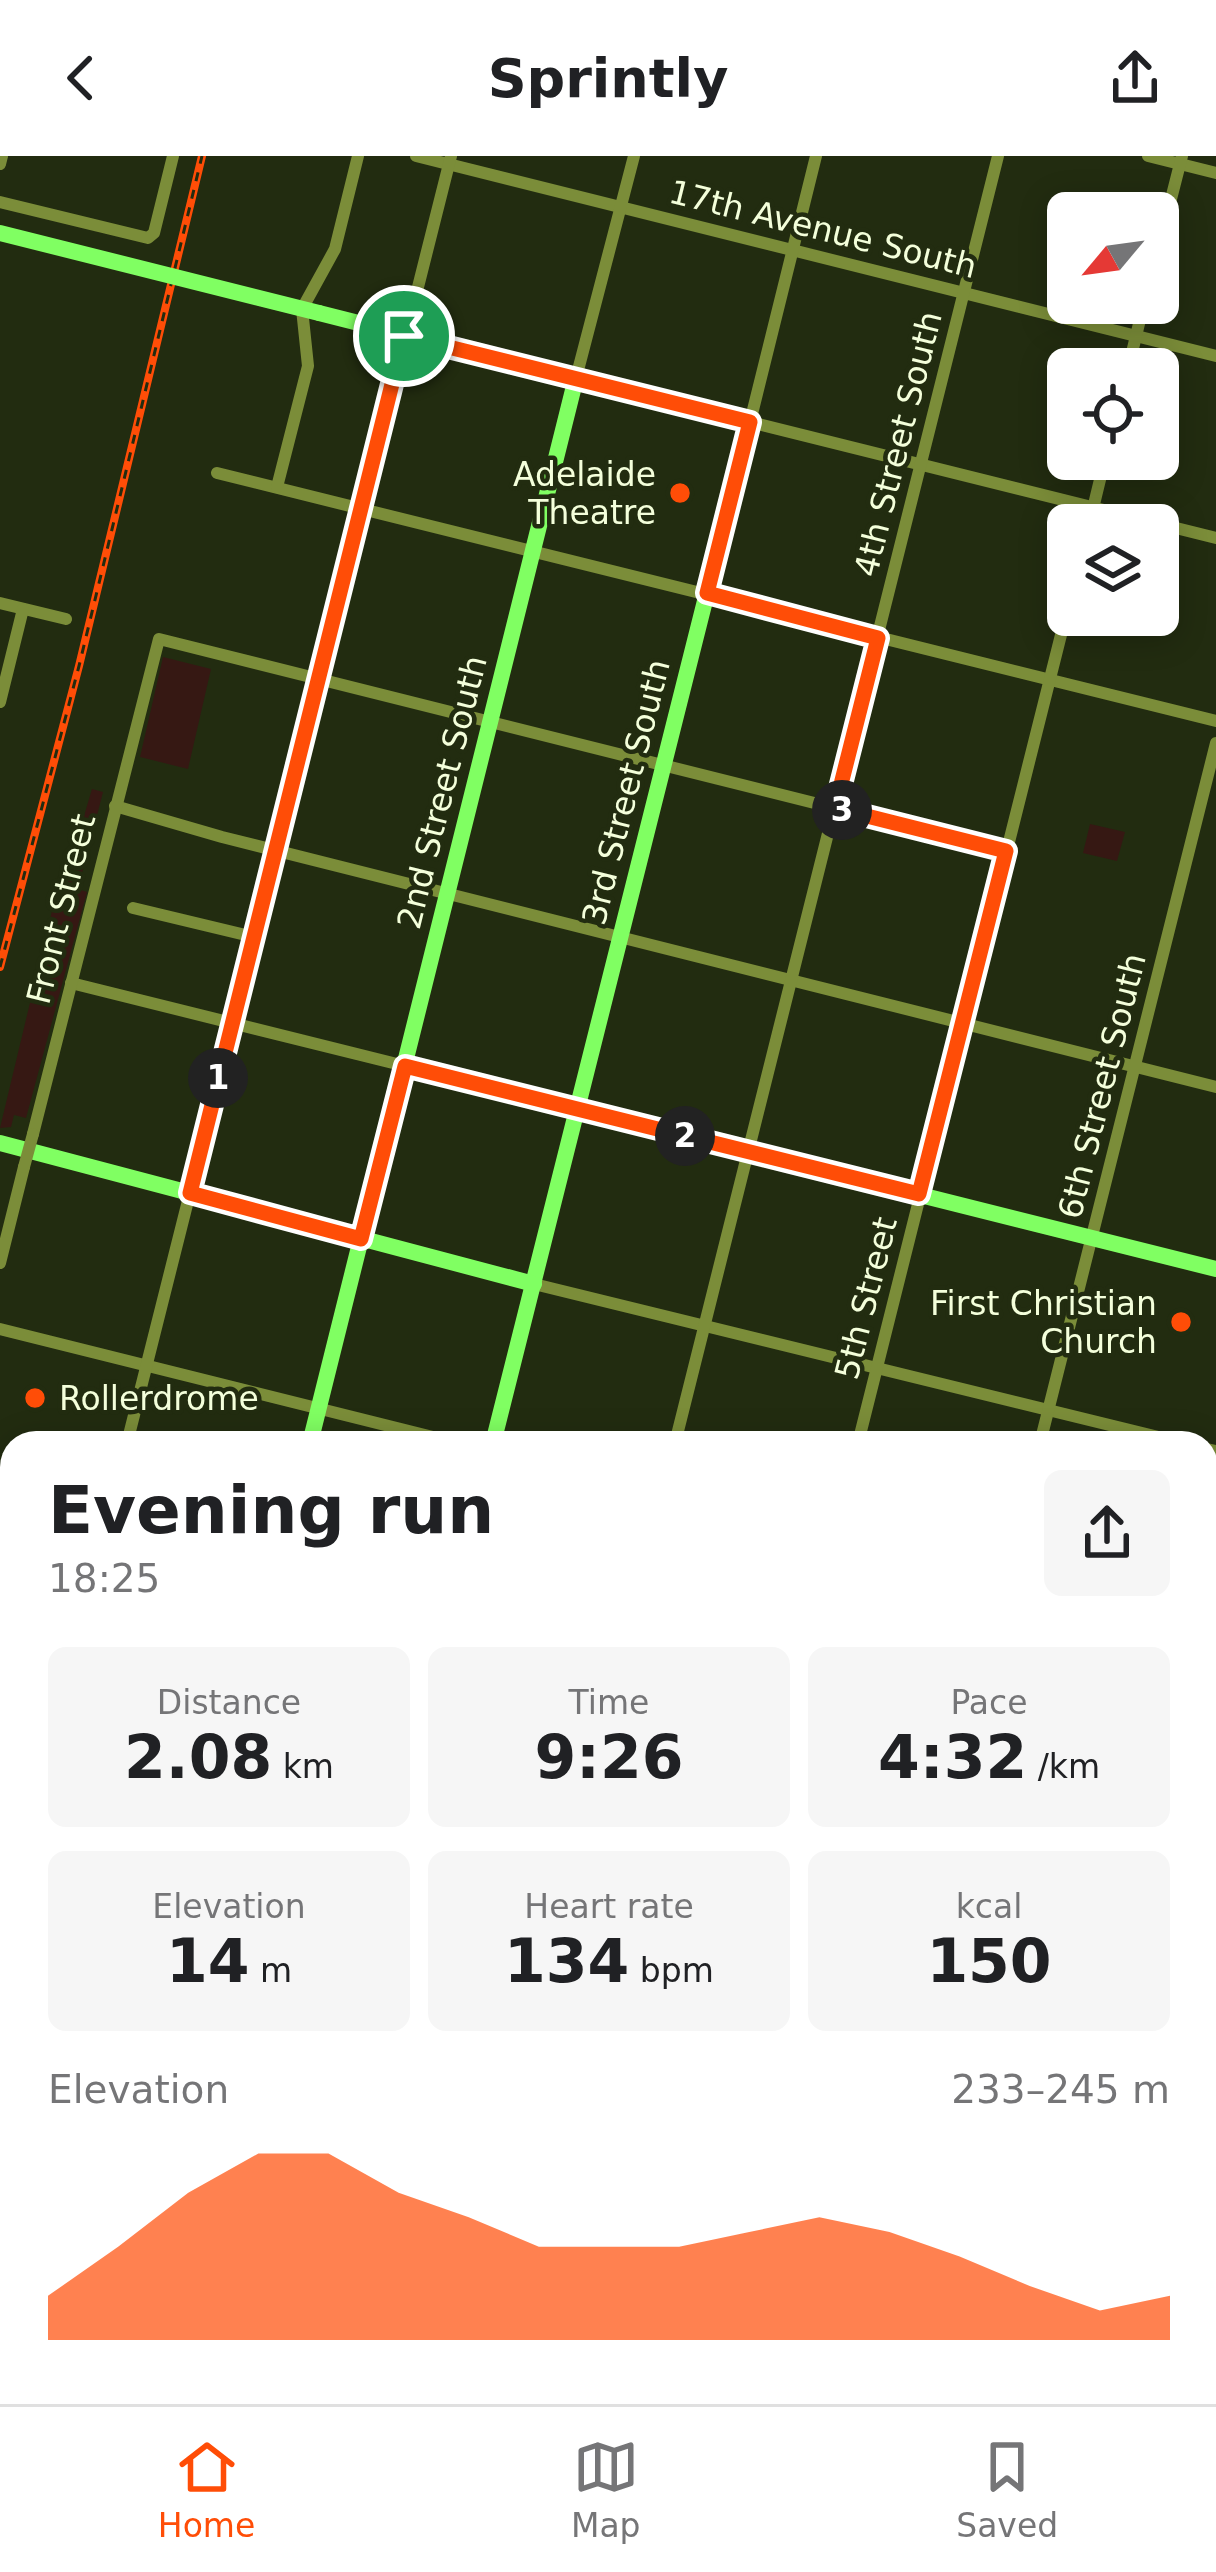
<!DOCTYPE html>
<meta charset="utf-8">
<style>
body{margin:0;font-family:"DejaVu Sans",sans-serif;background:#f6f6f6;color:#202124;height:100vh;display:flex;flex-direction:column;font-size:45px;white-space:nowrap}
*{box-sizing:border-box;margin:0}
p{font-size:39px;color:#757577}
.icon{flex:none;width:66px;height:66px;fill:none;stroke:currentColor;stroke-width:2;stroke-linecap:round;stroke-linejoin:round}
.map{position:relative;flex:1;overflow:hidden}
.panel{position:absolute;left:0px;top:1275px;width:1218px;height:975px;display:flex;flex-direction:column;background:#fff;border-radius:36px 36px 0 0;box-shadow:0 6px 30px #0003}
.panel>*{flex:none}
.needle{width:78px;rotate:241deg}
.controls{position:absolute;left:1047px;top:36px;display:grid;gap:24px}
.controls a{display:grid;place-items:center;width:132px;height:132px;border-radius:18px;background:#fff;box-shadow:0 6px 30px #0003;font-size:60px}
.pin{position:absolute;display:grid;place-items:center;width:102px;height:102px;color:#fff;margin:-51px;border:6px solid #fff;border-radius:50%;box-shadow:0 3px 12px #0007}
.km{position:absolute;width:60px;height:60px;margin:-30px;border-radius:50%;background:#222;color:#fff;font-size:33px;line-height:60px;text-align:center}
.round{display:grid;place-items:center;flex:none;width:126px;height:126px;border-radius:18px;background:#f6f6f6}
.summary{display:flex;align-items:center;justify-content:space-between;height:204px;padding:0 48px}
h1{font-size:66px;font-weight:700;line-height:90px}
.stats{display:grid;grid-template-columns:repeat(3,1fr);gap:18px;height:204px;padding:12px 48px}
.stats div{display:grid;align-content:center;border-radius:18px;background:#f6f6f6;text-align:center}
.stats b{font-size:60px;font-weight:700}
.stats small{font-size:33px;font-weight:400}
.stats p{font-size:33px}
.chart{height:336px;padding:24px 48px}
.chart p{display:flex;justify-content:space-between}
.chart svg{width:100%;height:216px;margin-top:12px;fill:#ff4d07;opacity:.7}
header{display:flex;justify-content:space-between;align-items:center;height:156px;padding:0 48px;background:#fff;font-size:54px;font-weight:700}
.tab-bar{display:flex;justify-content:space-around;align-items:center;height:168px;border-top:3px solid #e0e0e0;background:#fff;font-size:33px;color:#757577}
.tab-bar a{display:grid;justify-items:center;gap:6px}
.tab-bar .on{color:#ff4d07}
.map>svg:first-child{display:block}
.green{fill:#361813}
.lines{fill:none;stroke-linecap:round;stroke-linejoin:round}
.minor{stroke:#7b8d39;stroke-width:12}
.major{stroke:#80ff62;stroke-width:16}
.rail-casing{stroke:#ff4d07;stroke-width:8}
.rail{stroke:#222c10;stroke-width:3;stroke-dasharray:9;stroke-linecap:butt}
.minor-bridge{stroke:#7b8d39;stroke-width:12}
.major-bridge{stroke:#80ff62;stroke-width:16}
.route-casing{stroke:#fff;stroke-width:24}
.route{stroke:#ff4d07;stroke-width:15}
.poi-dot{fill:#ff4d07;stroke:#222c10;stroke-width:4.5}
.labels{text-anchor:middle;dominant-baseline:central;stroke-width:9;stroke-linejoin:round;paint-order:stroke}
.street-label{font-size:33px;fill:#f4ffdb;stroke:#222c10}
.poi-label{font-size:33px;fill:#f4ffdb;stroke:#222c10;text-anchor:end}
</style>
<header><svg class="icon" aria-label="back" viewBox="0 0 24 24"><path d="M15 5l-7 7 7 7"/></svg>Sprintly<svg class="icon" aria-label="share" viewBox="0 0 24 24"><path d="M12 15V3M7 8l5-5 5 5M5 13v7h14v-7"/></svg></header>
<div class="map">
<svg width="1216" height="2248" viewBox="0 0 1216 2248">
<rect width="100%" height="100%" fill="#222c10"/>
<g class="green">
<polygon points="163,501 211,513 188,613 140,601"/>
<polygon points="92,633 103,636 78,733 87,736 26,962 14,959 11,971 0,972 52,755 56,755"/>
<polygon points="1090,668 1125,676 1117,705 1083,697"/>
</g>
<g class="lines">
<g class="minor">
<polyline points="416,0 1216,200"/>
<polyline points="816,0 750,266 1216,382"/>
<polyline points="1148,0 1216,17"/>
<polyline points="0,8 2,0"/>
<polyline points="0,46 148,82 154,77 173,0"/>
<polyline points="1158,94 1182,0"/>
<polyline points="1128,213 1144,147"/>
<polyline points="576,222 634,0"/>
<polyline points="217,317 1216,565"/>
<polyline points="277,331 308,210 302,153 335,93 358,0"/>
<polyline points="1089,369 1105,303"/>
<polyline points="0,447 66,463"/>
<polyline points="0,546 23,453"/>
<polyline points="115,650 222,681 1216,931"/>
<polyline points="133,752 254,781"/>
<polyline points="71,827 405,910"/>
<polyline points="33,978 159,483 1006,695"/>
<polyline points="0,1107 24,1011"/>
<polyline points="534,1128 1183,1287"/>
<polyline points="0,1173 457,1287"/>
<polyline points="127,1287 451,0"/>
<polyline points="675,1287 998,0"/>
<polyline points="858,1287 1068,451"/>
<polyline points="1040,1287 1216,587"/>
<polyline points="1206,1293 1216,1295"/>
<polyline points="0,1356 12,1359"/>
<polyline points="1206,1479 1216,1481"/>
<polyline points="0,1539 12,1542"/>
<polyline points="1206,1660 1216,1662"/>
<polyline points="0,1724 12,1727"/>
<polyline points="0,1794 12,1745"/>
<polyline points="1206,1841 1216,1843"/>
<polyline points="0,1902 12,1905"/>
<polyline points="1206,2026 1216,2029"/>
<polyline points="1206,2082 1216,2043"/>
<polyline points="596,2238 640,2248"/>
<polyline points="432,2248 434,2238"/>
<polyline points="797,2248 800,2238"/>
</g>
<g class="major">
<polyline points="319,157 750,266 493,1287"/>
<polyline points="405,910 1216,1113"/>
<polyline points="0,987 534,1128"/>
<polyline points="310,1287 576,222"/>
<polyline points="1206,1354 1216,1314"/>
<polyline points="68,2248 70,2238"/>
<polyline points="250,2248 252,2238"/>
<polyline points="981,2248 983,2238"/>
</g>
<g class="rail-casing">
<polyline id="rail" points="0,811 79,510 202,0"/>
</g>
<use href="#rail" class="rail"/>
<polyline class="minor-bridge" points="24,1011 33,978"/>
<polyline class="major-bridge" points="0,77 319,157"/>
</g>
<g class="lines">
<g class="route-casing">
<polygon id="route" points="404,180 750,266 707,437 878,482 835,652 1006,695 919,1038 405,910 361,1083 190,1037"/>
</g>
<use href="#route" class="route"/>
</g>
<g class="poi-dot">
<circle cx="680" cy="337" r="12"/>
<circle cx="1181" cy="1166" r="12"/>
<circle cx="35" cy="1242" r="12"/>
</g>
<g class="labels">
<g class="street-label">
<text transform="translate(823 73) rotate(14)">17th Avenue South</text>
<text transform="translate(898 288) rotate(-76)">4th Street South</text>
<text transform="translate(442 636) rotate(-76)">2nd Street South</text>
<text transform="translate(626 636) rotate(-76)">3rd Street South</text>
<text transform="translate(61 753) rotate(-76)">Front Street</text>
<text transform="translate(1102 930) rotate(-76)">6th Street South</text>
<text transform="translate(866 1142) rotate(-76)">5th Street</text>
</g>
<g class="poi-label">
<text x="656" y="318">Adelaide<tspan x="656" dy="38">Theatre</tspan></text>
<text x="1157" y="1147">First Christian<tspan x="1157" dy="38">Church</tspan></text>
<text x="59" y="1242" text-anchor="start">Rollerdrome</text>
</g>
</g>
</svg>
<div class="controls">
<a><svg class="needle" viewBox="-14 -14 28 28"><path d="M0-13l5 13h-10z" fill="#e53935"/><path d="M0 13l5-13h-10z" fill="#757577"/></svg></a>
<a><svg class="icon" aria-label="locate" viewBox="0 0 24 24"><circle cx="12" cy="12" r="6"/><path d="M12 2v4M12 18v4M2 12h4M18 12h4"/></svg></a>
<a><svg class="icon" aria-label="layers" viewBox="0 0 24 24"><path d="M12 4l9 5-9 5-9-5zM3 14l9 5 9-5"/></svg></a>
</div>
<div class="pin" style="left:404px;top:180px;background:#1e9e55"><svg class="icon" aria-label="arrive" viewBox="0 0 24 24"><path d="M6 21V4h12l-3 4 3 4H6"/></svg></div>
<b class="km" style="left:218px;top:922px">1</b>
<b class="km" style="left:685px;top:980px">2</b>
<b class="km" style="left:842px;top:654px">3</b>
<section class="panel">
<div class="summary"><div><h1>Evening run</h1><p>18:25</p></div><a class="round"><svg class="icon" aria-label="share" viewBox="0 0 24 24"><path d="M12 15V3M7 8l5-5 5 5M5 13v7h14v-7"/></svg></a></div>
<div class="stats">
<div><p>Distance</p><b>2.08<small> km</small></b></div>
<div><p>Time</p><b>9:26</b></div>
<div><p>Pace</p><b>4:32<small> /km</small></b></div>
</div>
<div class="stats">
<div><p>Elevation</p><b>14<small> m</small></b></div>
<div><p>Heart rate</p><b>134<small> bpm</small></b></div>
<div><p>kcal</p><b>150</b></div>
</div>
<div class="chart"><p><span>Elevation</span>233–245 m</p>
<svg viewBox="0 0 160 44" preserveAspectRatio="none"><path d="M0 44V35L10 25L20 14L30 6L40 6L50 14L60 19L70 25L80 25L90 25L100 22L110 19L120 22L130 27L140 33L150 38L160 35V44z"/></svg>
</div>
</section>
</div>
<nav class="tab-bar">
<a class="on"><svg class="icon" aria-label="home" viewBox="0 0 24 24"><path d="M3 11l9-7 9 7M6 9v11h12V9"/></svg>Home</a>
<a><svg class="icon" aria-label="map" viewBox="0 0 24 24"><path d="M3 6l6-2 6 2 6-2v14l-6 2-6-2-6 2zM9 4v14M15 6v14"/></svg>Map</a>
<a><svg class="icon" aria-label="saved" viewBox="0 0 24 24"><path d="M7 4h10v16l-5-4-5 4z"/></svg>Saved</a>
</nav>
